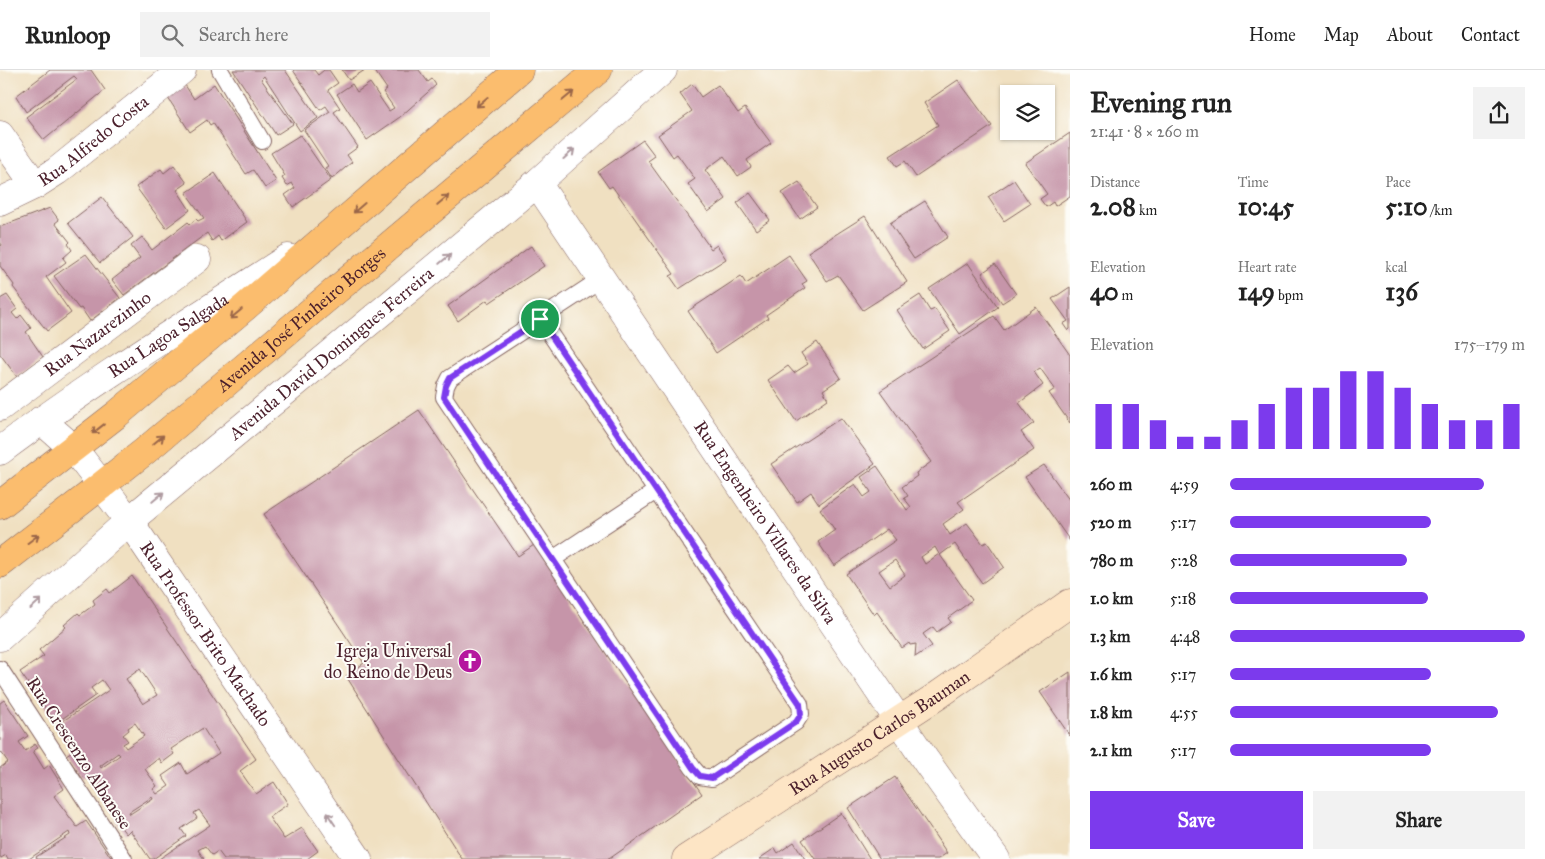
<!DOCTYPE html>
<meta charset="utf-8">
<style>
body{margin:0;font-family:"IM FELL Great Primer",serif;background:#f2f2f2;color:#222;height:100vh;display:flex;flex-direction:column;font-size:19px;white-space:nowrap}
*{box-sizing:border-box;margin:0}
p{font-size:16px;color:#767676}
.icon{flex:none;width:28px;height:28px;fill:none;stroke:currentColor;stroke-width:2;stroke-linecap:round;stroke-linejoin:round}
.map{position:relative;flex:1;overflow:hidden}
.side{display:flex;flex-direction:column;background:#fff;width:475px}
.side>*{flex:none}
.fabs{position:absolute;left:1000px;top:15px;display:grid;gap:10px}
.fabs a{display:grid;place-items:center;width:55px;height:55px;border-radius:0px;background:#fff;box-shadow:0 1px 4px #0004;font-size:25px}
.pin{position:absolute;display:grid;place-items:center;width:42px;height:42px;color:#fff;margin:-21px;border:2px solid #fff;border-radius:50%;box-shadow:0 1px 5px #0007}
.round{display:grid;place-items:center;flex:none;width:52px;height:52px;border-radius:0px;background:#f2f2f2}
.overview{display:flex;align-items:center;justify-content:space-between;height:85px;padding:0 20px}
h1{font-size:28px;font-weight:700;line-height:38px}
.figures{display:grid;grid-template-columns:repeat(3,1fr);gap:8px;height:85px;padding:5px 20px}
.figures div{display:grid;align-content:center}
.figures b{font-size:25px;font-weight:700}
.figures small{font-size:14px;font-weight:400}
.figures p{font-size:14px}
.chart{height:140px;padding:10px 20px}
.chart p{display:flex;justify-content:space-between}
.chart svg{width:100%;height:90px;margin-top:5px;stroke:#7c3aed;stroke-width:6}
.action{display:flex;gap:10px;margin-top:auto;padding:10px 20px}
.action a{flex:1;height:58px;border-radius:0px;background:#7c3aed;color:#fff;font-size:20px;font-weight:700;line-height:58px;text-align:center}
.action a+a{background:#f2f2f2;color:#222}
ul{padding:0 20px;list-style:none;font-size:16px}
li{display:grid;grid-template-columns:80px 60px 1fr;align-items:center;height:38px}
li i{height:12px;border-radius:6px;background:#7c3aed}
header{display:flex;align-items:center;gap:30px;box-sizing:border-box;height:70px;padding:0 25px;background:#fff;border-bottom:1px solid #e0e0e0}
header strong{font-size:24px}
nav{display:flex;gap:28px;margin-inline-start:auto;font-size:18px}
.search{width:350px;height:45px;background:#f2f2f2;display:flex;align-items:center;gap:12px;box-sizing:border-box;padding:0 18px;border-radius:0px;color:#767676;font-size:19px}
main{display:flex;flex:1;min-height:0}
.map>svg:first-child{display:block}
.building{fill:#c695a9;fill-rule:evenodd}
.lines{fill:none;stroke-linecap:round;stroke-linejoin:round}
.service-casing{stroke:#846360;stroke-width:18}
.minor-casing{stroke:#846360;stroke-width:29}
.tertiary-casing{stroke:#846360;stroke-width:29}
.secondary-casing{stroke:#846360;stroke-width:29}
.primary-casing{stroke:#846360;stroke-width:29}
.service{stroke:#fff;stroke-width:16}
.minor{stroke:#fff;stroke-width:28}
.tertiary{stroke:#fff;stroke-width:28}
.secondary{stroke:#fde5c5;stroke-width:28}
.primary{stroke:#fbbd6e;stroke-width:28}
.oneway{stroke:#9a6649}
.oneway2{stroke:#ae9aa0}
.route-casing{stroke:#fff;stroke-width:10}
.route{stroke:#7c3aed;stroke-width:6}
.labels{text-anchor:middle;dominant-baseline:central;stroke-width:4;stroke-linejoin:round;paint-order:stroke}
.street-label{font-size:18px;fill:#4a1f2b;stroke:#fdfcf7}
.poi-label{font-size:18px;fill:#4a1f2b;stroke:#fdfcf7;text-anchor:end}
</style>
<header>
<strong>Runloop</strong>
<div class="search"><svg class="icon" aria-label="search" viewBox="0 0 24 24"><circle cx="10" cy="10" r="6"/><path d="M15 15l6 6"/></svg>Search here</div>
<nav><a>Home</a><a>Map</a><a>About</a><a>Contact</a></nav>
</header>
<main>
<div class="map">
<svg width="1070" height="789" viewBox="0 0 1070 789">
<rect width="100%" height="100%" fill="#fdfcf7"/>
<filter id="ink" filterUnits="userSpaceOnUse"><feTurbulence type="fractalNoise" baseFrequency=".02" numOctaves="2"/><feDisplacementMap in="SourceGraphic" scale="10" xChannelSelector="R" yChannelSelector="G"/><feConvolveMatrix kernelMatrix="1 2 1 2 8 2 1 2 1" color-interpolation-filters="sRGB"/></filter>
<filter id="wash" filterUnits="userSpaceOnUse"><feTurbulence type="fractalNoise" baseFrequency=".0096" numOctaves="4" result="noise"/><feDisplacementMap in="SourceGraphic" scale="20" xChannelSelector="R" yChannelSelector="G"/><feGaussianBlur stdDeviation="1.12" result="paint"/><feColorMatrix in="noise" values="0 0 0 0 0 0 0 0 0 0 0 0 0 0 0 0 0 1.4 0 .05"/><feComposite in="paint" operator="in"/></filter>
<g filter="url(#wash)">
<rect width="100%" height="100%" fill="#f0e0c1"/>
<g id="blocks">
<g class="building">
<polygon points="50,0 91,0 105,20 44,70 26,47 77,9 74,6 26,42 16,26"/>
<polygon points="233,0 285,0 318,48 300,61 264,6 261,9 293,54 276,65"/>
<polygon points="293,0 314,0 318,5 324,0 329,0 338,13 328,20 340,38 334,42 358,77 347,85 352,92 332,109 325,98 328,96 304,60 330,42 326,36 320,40"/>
<polygon points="342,0 365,0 349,10"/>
<polygon points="374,0 419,0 428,12 432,9 436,15 400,47 367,70 337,24 352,14 357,22 370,13 389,41 394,38 383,22 387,19"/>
<polygon points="958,10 992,56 916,107 905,91 897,96 890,86 938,55 924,33"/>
<polygon points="214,14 276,111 265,118 253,100 246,104 213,53 210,55 207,50 190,62 168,28 185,15 194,29"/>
<polygon points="692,14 701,27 718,15 738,43 745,38 771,73 747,90 751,97 738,106 724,86 705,100 726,129 708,142 688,114 695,109 677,84 673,87 658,65 692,41 680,24"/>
<polygon points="1070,63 1070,126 1055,136 1053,132 1046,137 1040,129 1047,124 1025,93"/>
<polygon points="300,65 331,110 293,137 285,125 295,118 292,113 287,116 282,108 285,106 271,83"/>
<polygon points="643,70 655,86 648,91 711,179 717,175 726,189 679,219 670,206 674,204 612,116 609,118 598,102"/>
<polygon points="174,95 187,113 177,120 190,140 166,158 136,117 161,99 164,103"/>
<polygon points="215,103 247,152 221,171 218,166 212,171 207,163 124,225 112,210 140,188 131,176 142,167 152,180 188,152 190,154 196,149 198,151 204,148 186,123"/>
<polygon points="1014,110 1030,134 1004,151 988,127"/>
<polygon points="799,112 817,137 800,149 782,123"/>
<polygon points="750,123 770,150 756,160 737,133"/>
<polygon points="102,127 133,167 100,193 68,153"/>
<polygon points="925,131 948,167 914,189 890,153"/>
<polygon points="50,138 59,150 55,153 70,172 68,174 72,180 63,188 66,192 46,207 71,243 47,261 13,217 14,215 0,196 0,177 2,175 0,172 0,157"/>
<polygon points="865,146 907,212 863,240 838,205 827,211 808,182"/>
<polygon points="531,176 544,196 489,233 487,230 458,251 448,236"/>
<polygon points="86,184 120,228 90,251 81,238 79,239 54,206"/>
<polygon points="789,185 807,211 802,214 805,218 766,245 768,248 716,283 688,241 741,206 746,214"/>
<polygon points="968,193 998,237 960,264 929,219"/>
<polygon points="995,194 1016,224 1002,233 982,203"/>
<polygon points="1070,217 1070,259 1068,261 1063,254 1068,251 1052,229"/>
<polygon points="7,225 17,239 12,243 17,249 21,245 31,258 26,262 43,287 17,307 0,284 0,229"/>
<polygon points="920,225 930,241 935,239 950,261 923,279 897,240"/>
<path d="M 1036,237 L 1070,285 L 1070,353 L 1049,323 L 1055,319 L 1040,298 L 1034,302 L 1043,315 L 1019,333 L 1034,353 L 1021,362 L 1034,380 L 958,432 L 964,439 L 943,454 L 950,465 L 967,453 L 983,474 L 987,472 L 1004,497 L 982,513 L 955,474 L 940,485 L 972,530 L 966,534 L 966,535 L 948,548 L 951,552 L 937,562 L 933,557 L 923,564 L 932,576 L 915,587 L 916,574 L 910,575 L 909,573 L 902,578 L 877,542 L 874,545 L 846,504 L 896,470 L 887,459 L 834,496 L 818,472 L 835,460 L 820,439 L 855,414 L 864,427 L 871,422 L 861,407 L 877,396 L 907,440 L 911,437 L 904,428 L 908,426 L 902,417 L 917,406 L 916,403 L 931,392 L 880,321 L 994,246 L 1004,260 ZM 935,477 L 939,484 L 925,494 L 921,487 ZM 895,490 L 905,505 L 890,516 L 879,501 Z"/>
<polygon points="817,272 841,308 823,320 828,329 796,351 768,310 788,296 794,303 808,294 801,283"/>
<polygon points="419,340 518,486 534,475 702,724 609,789 462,789 346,606 364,593 264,444"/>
<polygon points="841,348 875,394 819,434 811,422 797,432 771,394"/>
<polygon points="1044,395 1070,431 1070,471 1025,407"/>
<path d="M 132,506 L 256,689 L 240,701 L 256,724 L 274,712 L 288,734 L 269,747 L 284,769 L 302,758 L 318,781 L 307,789 L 224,789 L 218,781 L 212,785 L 205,776 L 198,780 L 204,789 L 159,789 L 210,755 L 199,740 L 194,743 L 197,748 L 181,759 L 186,766 L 153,789 L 150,789 L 130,760 L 126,764 L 116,751 L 121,748 L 100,715 L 95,718 L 87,705 L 82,708 L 66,685 L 74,680 L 57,655 L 109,620 L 102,610 L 91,618 L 96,625 L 56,653 L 20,602 L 44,586 L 39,580 L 66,557 L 64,555 L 78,543 L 80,545 L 95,534 L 93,530 L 107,519 L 110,523 ZM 140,599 L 157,625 L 143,634 L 126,609 ZM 135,653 L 144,666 L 126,678 L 123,674 L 128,671 L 123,665 L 129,660 L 128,658 ZM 203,658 L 219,683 L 187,704 L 181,693 L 162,706 L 169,716 L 157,724 L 153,719 L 157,716 L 145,699 L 159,688 L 162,693 L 174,684 L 171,679 ZM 118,683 L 120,685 L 101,698 L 100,696 ZM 152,727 L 153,729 L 130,744 L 129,742 Z"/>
<polygon points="1070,602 1070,666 1040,622"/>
<polygon points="4,630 28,666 19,672 25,681 35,674 38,678 33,681 44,699 49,695 64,719 54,726 77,757 86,751 112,789 37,789 36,787 70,765 69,762 29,789 8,789 6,785 1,788 0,786 0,698 8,692 1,682 0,683 0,633"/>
<polygon points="895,707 947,783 938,789 880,789 848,738"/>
<polygon points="841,743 870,789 815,789 802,770"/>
<polygon points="794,772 805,789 759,789 775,778 778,783"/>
</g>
</g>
</g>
<g filter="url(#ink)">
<use href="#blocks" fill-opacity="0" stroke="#846360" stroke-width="1"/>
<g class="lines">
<g class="service-casing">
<g id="service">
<polyline points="220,0 262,71"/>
<polyline points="540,249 800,634 801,644 796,652 712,708 700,706 693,698 444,327 446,316 450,308 601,209"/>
<polyline points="553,489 656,421"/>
<polyline points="0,599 124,789"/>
</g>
</g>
<g class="minor-casing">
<g id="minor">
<polyline points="0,65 35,115"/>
<path id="s1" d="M 537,113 L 926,691 L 996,789"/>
<path id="s2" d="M 0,132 L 35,115 L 57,101 L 182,0"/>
<path id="s3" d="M 0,337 L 197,189"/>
</g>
</g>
<g class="tertiary-casing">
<g id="tertiary">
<path id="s4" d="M 41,350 L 73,378 L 129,451 L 358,789"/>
<path id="s5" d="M 0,381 C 92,312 191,251 288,188"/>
<path id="s6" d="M 0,567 L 129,451 L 537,113 L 663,0"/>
</g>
</g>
<g class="secondary-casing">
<g id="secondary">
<path id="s7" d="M 686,789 L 937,626 L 1070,533"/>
</g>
</g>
<g class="primary-casing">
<g id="primary">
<polyline points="0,435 116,345 245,237 519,0"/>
<path id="s8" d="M 0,494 L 102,415 L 145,381 L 598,0"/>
</g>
</g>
<use href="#service" class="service"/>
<use href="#minor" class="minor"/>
<use href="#tertiary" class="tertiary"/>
<use href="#secondary" class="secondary"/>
<use href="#primary" class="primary"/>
</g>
<defs><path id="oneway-shaft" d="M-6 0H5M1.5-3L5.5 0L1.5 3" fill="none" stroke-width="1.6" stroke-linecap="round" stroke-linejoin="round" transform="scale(1.25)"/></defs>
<g class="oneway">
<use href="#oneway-shaft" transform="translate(568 26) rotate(-40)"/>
<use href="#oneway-shaft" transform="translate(482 32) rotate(139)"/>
<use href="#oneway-shaft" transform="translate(443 130) rotate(-40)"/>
<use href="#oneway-shaft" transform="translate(359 138) rotate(139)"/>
<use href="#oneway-shaft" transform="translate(236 244) rotate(140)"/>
<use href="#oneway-shaft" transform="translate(98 359) rotate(142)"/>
<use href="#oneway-shaft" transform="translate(158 370) rotate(-40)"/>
<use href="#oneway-shaft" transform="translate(33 469) rotate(-37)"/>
</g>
<g class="oneway2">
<use href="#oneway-shaft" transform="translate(569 84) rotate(-42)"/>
<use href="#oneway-shaft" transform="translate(445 189) rotate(-40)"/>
<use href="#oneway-shaft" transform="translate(158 427) rotate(-40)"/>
<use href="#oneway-shaft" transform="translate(36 534) rotate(-42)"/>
<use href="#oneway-shaft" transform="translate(331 749) rotate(-124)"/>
</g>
</g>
<g class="lines" filter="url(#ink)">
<g class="route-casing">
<polygon id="route" points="540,249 800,634 801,644 796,652 712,708 700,706 693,698 444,327 446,316 450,308"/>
</g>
<use href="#route" class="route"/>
</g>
<defs>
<g id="church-disc" transform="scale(1.25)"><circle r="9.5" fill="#b5179e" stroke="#fdfcf7"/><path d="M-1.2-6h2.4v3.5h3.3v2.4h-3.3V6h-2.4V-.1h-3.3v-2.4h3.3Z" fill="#fff"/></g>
</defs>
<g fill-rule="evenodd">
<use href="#church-disc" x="470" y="591"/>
</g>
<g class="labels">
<g class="street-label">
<text stroke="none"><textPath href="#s2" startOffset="112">Rua Alfredo Costa</textPath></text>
<text stroke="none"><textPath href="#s8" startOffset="388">Avenida José Pinheiro Borges</textPath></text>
<text stroke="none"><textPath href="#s3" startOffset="122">Rua Nazarezinho</textPath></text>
<text stroke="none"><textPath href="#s5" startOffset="204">Rua Lagoa Salgada</textPath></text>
<text stroke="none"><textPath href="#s6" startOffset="436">Avenida David Domingues Ferreira</textPath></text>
<text stroke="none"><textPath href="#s1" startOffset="409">Rua Engenheiro Villares da Silva</textPath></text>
<text stroke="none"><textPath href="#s4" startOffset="271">Rua Professor Brito Machado</textPath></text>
<text stroke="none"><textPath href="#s7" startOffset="231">Rua Augusto Carlos Bauman</textPath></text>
<text transform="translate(79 683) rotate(57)">Rua Crescenzo Albanese</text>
</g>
<g class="poi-label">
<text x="452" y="581">Igreja Universal<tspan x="452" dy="21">do Reino de Deus</tspan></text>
</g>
</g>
</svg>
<div class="fabs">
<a><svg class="icon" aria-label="layers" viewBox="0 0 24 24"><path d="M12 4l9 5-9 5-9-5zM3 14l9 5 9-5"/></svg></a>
</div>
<div class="pin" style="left:540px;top:249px;background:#1e9e55"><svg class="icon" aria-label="arrive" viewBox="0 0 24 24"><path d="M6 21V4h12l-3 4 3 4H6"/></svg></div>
</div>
<section class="side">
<div class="overview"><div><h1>Evening run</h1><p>21:41 · 8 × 260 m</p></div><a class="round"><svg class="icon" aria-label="share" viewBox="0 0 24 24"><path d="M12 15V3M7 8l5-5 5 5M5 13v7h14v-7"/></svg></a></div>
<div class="figures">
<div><p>Distance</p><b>2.08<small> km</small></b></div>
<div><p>Time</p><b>10:45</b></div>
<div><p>Pace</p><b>5:10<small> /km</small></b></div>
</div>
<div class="figures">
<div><p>Elevation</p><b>40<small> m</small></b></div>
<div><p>Heart rate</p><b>149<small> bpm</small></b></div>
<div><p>kcal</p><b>136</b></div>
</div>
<div class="chart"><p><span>Elevation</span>175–179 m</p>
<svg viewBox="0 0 160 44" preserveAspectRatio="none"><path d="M5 44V22M15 44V22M25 44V30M35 44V38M45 44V38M55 44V30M65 44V22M75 44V14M85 44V14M95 44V6M105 44V6M115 44V14M125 44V22M135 44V30M145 44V30M155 44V22"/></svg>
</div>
<ul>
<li><b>260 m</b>4:59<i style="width:86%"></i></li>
<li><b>520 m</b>5:17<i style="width:68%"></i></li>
<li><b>780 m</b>5:28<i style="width:60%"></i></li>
<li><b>1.0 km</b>5:18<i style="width:67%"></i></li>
<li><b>1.3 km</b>4:48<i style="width:100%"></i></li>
<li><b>1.6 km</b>5:17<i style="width:68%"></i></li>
<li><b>1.8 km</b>4:55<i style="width:91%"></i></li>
<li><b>2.1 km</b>5:17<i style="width:68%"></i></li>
</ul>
<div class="action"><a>Save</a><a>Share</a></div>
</section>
</main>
